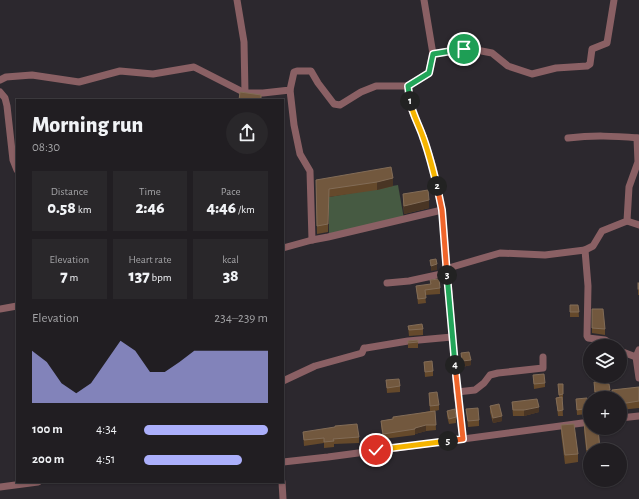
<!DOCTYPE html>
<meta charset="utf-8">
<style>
body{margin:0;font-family:"Alegreya Sans",sans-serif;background:#29272a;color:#f1f3f6;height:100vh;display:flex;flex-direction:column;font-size:15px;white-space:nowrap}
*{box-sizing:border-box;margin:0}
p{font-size:13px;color:#a2a2a5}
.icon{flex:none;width:22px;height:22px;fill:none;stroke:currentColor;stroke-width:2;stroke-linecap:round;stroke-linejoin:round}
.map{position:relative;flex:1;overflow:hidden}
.drawer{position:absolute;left:16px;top:99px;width:268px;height:384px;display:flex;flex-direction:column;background:#211e22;border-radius:0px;box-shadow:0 1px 3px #0004,0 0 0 1px #3e3c40}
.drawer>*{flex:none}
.fabs{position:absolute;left:583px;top:339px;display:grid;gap:8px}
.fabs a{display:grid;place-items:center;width:44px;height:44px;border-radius:50%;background:#211e22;box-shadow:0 1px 3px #0004,0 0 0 1px #3e3c40;font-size:20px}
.pin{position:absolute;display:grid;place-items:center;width:34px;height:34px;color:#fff;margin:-17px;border:2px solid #fff;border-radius:50%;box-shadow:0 1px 4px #0007}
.km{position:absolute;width:20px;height:20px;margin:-10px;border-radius:50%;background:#222;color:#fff;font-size:11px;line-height:20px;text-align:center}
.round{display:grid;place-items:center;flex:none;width:42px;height:42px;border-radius:21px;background:#29272a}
.summary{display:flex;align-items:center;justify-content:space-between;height:68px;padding:0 16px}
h1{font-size:22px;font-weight:800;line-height:30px}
.figures{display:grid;grid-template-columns:repeat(3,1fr);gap:6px;height:68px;padding:4px 16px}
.figures div{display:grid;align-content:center;border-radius:0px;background:#29272a;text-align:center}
.figures b{font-size:17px;font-weight:800}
.figures small{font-size:11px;font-weight:400}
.figures p{font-size:11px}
.chart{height:112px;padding:8px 16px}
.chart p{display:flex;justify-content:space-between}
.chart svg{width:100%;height:72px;margin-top:4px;fill:#abaffb;opacity:.7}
ul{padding:0 16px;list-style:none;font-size:13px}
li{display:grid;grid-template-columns:64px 48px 1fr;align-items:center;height:30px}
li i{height:10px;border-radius:5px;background:#abaffb}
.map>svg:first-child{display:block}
.green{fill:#465a42}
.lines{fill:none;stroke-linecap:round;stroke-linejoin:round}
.minor{stroke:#8a6064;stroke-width:7}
.wall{fill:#65492b}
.shaded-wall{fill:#493524}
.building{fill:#72583e;stroke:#826c57}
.split-1-casing{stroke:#fff;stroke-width:8}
.split-2-casing{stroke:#fff;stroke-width:8}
.split-3-casing{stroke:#fff;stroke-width:8}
.split-4-casing{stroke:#fff;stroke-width:8}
.split-5-casing{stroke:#fff;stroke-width:8}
.split-6-casing{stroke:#fff;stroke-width:8}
.split-1{stroke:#22a559;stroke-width:5}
.split-2{stroke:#f5b400;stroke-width:5}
.split-3{stroke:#f0652b;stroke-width:5}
.split-4{stroke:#22a559;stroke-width:5}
.split-5{stroke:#f0652b;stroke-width:5}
.split-6{stroke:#f5b400;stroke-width:5}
</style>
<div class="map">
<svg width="639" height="499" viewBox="0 0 639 499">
<rect width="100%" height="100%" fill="#2c282e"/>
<polygon class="green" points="398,185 404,219 329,235 329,197"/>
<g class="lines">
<g class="minor">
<polyline points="237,0 244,42 245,93"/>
<polyline points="433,54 464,49 471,49 492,53 508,66 532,74 556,68 587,66 590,64 592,49 607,43 614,0"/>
<polyline points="0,80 6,77 32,75 79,82 120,71 153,74 194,67 245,93 263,93 290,90 294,72 297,71 311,71 318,83 334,104 340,105 361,92 376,86 408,86 429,73 433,54 424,0"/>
<polyline points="408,86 411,108 423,136 433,167 442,210 457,392 463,439"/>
<polyline points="290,90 294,125 300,154 310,171 312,240"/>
<polyline points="0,92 5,98 7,106 13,160 17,170"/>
<path d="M 568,138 C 594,135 613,136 639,138"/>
<polyline points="627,221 639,225"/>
<polyline points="283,248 312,240 328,237 442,210"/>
<polyline points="585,250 593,246 602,231 627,221 629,187 638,162 637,138"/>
<polyline points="387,283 409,281 446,273 452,267 500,253 545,255 585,250 588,286 587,336 588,338 605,340 614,346"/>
<polyline points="0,309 17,306"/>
<polyline points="639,350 636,357 639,378"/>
<polyline points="620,351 636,357"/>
<polyline points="283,381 315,366 362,353 364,348 366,348 408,341 452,337"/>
<polyline points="457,392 475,390 484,383 490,375 498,373 543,368 543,357"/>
<polyline points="620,418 639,416"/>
<polyline points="283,462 328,457 590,422"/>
<polyline points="282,482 283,499"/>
<polyline points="0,487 38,482"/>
</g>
</g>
<g class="wall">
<polygon points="391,167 393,186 377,190 329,197 328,232 317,234 316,188"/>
<polygon points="403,194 429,208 404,214 403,202"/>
<polygon points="430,280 440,288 440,294 425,295 426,303 418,304 416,286 430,285"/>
<rect x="638" y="283" width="1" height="12"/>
<polygon points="570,305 578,305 579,317 570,317"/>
<polygon points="592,309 605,329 605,335 592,333"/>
<polygon points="408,326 423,329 423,335 409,336"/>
<polygon points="418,340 418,348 408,348 408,341"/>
<polygon points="461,353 471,365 462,367 461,359"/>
<polygon points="424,362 433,371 433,376 425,377"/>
<polygon points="533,375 545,383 545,387 534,389"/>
<polygon points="386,380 400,386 400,392 387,393"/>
<polygon points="594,382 610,390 610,395 595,397 594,387"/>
<polygon points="558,384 563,394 563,400 562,400 563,416 558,416 556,398 559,397"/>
<polygon points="639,387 639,408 620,410 620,398 613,398 612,390"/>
<polygon points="429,393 439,405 439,410 435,411 436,430 426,431 415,434 415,435 383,439 381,426 381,421 430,411"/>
<polygon points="576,399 589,408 589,414 577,415"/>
<polygon points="512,402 539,412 524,416 513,416"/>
<polygon points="490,406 502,421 493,423 490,412"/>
<polygon points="466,409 479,420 479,426 468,427"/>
<polygon points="447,411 456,417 456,423 449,424 447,416"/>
<polygon points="584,422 598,428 600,450 590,450 590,458 587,458 584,431"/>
<polygon points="561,425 578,454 578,462 565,464 561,433"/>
<polygon points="303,432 359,437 359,443 334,444 334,447 324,448 324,443 304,446"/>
</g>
<g class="shaded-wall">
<polygon points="393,178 393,186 377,190 377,182"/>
<polygon points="429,200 429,208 404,214 404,206"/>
<polygon points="437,264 437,270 431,271 431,266"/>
<polygon points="471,360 471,365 462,367 462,361"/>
<polygon points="539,407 539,412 524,416 524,410"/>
<polygon points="502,416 502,421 493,423 493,418"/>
<polygon points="426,425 426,431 415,434 415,428"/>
</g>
<g class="building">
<polygon points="240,92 261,95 261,100 239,100"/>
<polygon points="391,167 393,178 377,182 329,189 328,224 317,226 316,180"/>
<polygon points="428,190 429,200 404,206 403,194"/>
<polygon points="436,259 437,264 431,266 430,260"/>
<polygon points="439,279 440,288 425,290 426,298 418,299 416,286 431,284 430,280"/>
<rect x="638" y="283" width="1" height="6"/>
<polygon points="570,305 578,305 579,312 570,312"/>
<polygon points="592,309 603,309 605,329 592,328"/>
<polygon points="422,324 423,329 409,330 408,326"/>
<polygon points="418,340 418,342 408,343 408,341"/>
<polygon points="469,352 471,360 462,361 461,353"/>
<polygon points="432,361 433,371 425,372 424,362"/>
<polygon points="544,374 545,383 534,384 533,375"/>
<polygon points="399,379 400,386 387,388 386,380"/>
<polygon points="594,382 609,384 610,390 595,392"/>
<polygon points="558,384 563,384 563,394 559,395"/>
<polygon points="639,387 639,401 620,404 620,398 613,398 612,390"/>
<polygon points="437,392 439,405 430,406 429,393"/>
<polygon points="562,397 563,410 558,411 556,398"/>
<polygon points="587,398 589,408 577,410 576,399"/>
<polygon points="537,399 539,407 524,410 513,410 512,402"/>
<polygon points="499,404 502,416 493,418 490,406"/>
<polygon points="478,408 479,420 468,421 466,409"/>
<polygon points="455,409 456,417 449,419 447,411"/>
<polygon points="435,411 436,425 426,425 415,428 415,429 383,434 381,421 393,419 393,417"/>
<polygon points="584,422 590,422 590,428 598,428 600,449 587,450"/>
<polygon points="357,424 359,437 333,439 334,441 324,442 324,438 304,440 303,432 335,427 335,426"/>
<polygon points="574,424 578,454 565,455 561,425"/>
</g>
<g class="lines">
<g class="split-1-casing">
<polyline id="split-1" points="410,101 408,86 429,73 433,54 464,49"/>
</g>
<g class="split-2-casing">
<path id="split-2" d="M 410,101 C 412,113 419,125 423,137 C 429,153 433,170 437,186"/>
</g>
<g class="split-3-casing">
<polyline id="split-3" points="437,186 442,210 447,275"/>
</g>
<g class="split-4-casing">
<polyline id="split-4" points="447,275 455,365"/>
</g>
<g class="split-5-casing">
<polyline id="split-5" points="448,441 463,439 455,365"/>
</g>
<g class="split-6-casing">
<polyline id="split-6" points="376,450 448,441"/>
</g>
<use href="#split-1" class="split-1"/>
<use href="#split-2" class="split-2"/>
<use href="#split-3" class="split-3"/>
<use href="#split-4" class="split-4"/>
<use href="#split-5" class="split-5"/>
<use href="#split-6" class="split-6"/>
</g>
</svg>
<div class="fabs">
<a><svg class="icon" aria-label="layers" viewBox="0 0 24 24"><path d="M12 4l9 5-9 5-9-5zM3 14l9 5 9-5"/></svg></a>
<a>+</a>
<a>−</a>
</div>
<div class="pin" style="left:464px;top:49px;background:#1e9e55"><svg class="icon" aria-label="arrive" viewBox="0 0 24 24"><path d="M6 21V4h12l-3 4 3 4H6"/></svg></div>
<div class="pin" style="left:376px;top:450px;background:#d93025"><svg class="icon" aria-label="check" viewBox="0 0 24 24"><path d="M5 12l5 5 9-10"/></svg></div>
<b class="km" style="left:410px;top:101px">1</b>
<b class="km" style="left:437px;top:186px">2</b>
<b class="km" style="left:447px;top:275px">3</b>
<b class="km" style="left:455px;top:365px">4</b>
<b class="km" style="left:448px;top:441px">5</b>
<section class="drawer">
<div class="summary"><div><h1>Morning run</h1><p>08:30</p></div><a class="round"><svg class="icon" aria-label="share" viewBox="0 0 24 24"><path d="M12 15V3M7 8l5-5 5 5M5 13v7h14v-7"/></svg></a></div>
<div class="figures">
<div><p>Distance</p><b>0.58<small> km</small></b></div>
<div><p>Time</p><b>2:46</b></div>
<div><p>Pace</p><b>4:46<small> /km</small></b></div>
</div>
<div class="figures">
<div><p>Elevation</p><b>7<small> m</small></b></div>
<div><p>Heart rate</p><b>137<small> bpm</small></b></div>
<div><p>kcal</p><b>38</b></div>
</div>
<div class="chart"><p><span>Elevation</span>234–239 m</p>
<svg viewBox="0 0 160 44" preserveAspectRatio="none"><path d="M0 44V12L10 19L20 32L30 38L40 32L50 19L60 6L70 12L80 25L90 25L100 19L110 12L120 12L130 12L140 12L150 12L160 12V44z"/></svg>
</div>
<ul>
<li><b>100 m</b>4:34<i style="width:100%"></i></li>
<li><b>200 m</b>4:51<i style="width:79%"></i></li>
</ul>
</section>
</div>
